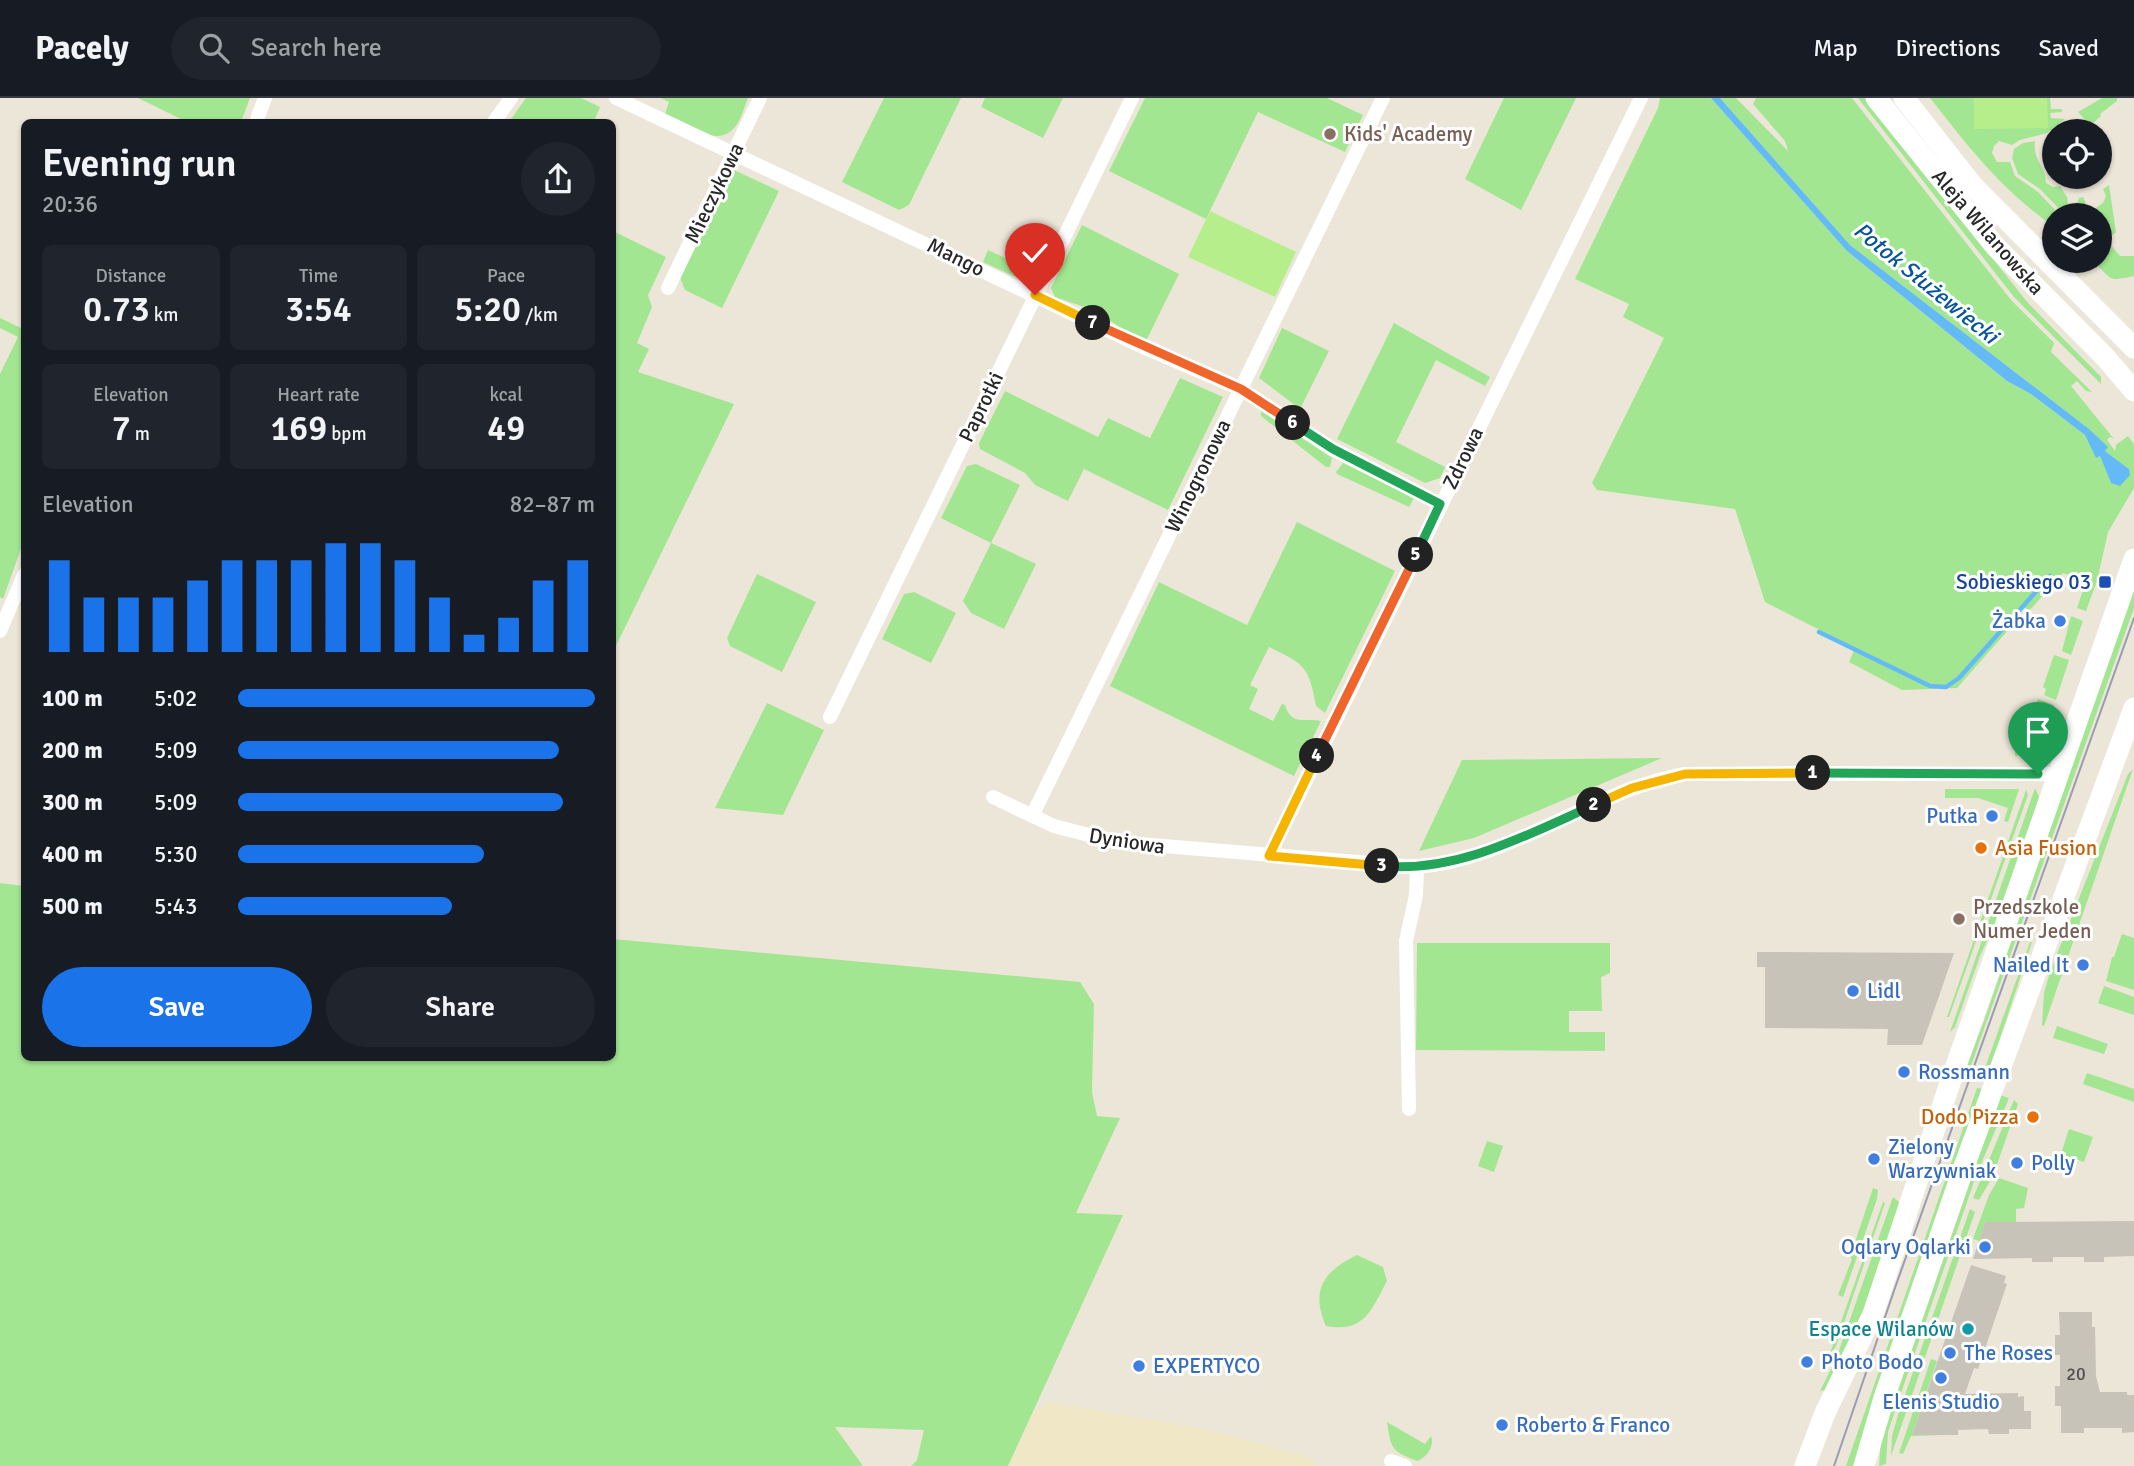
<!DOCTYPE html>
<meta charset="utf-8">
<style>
body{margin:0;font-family:Signika,sans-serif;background:#20242c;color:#f1f3f6;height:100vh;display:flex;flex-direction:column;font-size:26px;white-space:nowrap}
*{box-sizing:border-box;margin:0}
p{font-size:23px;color:#9ea1a6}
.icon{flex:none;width:38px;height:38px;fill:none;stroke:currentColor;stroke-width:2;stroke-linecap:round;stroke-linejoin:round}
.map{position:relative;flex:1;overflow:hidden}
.panel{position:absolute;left:21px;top:21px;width:595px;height:942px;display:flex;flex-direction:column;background:#171b24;border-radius:10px;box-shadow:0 2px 5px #0004}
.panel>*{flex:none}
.tools{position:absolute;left:2042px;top:21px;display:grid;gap:14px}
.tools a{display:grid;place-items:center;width:70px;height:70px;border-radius:50%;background:#171b24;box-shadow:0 2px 5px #0004;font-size:35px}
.pin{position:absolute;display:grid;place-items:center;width:60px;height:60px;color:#fff;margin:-72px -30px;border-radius:50% 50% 50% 0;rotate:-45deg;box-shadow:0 0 7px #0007}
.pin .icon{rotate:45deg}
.km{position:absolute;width:35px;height:35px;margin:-18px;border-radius:50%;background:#222;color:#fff;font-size:19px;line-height:35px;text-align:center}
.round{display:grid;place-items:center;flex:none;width:74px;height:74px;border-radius:37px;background:#20242c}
.summary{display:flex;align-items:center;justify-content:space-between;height:119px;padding:0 21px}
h1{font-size:38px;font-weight:600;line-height:52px}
.metrics{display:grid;grid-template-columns:repeat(3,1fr);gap:10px;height:119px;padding:7px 21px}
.metrics div{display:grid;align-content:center;border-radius:10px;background:#20242c;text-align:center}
.metrics b{font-size:35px;font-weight:600}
.metrics small{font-size:19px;font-weight:400}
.metrics p{font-size:19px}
.chart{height:196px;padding:14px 21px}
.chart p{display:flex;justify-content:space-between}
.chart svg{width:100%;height:126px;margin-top:7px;stroke:#1a73e8;stroke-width:6}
.cta{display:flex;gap:14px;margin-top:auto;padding:14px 21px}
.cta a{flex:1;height:80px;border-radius:42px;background:#1a73e8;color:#fff;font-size:28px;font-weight:600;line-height:80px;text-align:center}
.cta a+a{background:#20242c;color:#f1f3f6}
ul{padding:0 21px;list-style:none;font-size:23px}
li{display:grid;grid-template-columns:112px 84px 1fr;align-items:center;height:52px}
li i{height:18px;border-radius:9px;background:#1a73e8}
header{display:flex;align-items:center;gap:42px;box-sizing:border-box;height:98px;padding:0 35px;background:#171b24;border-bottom:2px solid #363941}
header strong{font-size:33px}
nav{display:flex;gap:38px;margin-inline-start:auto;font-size:24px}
.search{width:490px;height:63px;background:#20242c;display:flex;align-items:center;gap:18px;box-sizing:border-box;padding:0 24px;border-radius:38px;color:#9ea1a6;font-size:26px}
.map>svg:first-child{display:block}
.education{fill:#efe7c6}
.green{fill:#a2e691}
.pitch{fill:#b6ee8b}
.water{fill:#64baf5}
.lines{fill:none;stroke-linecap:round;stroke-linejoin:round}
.stream{stroke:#64baf5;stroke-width:4.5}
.building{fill:#c7c3b8}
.street{stroke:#fff;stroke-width:14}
.secondary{stroke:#fff;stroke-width:21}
.tram{stroke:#9b9bb4;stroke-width:2}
.split-1-casing{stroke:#fff;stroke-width:14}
.split-2-casing{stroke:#fff;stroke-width:14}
.split-3-casing{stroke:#fff;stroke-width:14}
.split-4-casing{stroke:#fff;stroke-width:14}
.split-5-casing{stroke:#fff;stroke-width:14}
.split-6-casing{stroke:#fff;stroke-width:14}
.split-7-casing{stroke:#fff;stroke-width:14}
.split-8-casing{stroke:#fff;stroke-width:14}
.split-1{stroke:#22a559;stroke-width:9}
.split-2{stroke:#f5b400;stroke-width:9}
.split-3{stroke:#22a559;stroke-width:9}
.split-4{stroke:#f5b400;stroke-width:9}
.split-5{stroke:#f0652b;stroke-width:9}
.split-6{stroke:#22a559;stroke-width:9}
.split-7{stroke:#f0652b;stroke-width:9}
.split-8{stroke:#f5b400;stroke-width:9}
.education-dot{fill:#8d6e63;stroke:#fff;stroke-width:2.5}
.transit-dot{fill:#1a4fb4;stroke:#fff;stroke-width:2.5}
.shop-dot{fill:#3f7fe0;stroke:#fff;stroke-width:2.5}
.food-dot{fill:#e8710a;stroke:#fff;stroke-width:2.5}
.culture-dot{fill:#0f9aa8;stroke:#fff;stroke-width:2.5}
.labels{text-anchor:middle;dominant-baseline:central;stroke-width:6;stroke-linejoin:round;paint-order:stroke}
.number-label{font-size:18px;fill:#504f4c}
.education-label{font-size:21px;fill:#785e54;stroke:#fff;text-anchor:start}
.street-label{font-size:21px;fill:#282828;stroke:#fff}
.transit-label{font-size:21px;fill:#164399;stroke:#fff;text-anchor:end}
.shop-label{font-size:21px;fill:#366cbe;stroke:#fff;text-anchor:start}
.food-label{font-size:21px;fill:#c56008;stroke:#fff;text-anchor:start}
.culture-label{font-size:21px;fill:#0d838f;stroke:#fff;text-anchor:end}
.water-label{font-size:23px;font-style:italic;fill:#06549e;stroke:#fff}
</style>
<header>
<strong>Pacely</strong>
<div class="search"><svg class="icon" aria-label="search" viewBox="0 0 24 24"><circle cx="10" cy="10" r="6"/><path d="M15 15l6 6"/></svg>Search here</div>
<nav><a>Map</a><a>Directions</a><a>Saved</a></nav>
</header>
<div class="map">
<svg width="2134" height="1368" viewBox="0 0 2134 1368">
<rect width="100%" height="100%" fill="#ece6d8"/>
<polygon class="education" points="1050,1304 1210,1332 1314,1361 1315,1368 1008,1368 1034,1313"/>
<g class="green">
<polygon points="138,0 250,0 241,24 187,24"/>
<polygon points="526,0 581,0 600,9 595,21 603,24 509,24"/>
<path d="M 661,0 L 748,0 C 744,9 741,23 734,30 C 716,51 684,25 665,16 L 669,4 Z"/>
<polygon points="884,0 961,0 909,107 899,112 842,84"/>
<polygon points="985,0 1063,0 1043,40 981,9"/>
<polygon points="1145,0 1327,0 1363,17 1345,54 1258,14 1206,121 1109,73"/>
<polygon points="1504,0 1576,0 1521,112 1465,81"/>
<polygon points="1660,0 1711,0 1847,153 2007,283 2031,296 2085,337 2096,359 2100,357 2111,385 2129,371 2105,353 2107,349 2089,331 1850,147 1720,0 1736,0 1788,53 1785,43 1753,6 1756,0 1852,0 2011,202 2054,245 2051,254 2092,294 2086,293 2077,283 2071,288 2114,341 2110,339 2107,342 2115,353 2116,347 2128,338 2134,346 2134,390 2108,434 2097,483 2086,513 2077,510 2086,483 2063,475 2029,513 2024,509 2010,524 2010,530 1957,590 1902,592 1849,564 1855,550 1765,504 1735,411 1597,392 1592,385 1664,240 1623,219 1629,206 1575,181 1658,10"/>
<polygon points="1858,0 1865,0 2028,205 2101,279 2101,286 2014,199"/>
<path d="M 1930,0 L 2050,0 L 2051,11 L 2062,11 L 2062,14 L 2050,15 L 2051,20 L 2065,21 L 2047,35 L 2020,42 L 2012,47 L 1999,43 L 1994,48 L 1992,55 L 1997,64 L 2010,64 L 2015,78 L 2038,94 L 2060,117 L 2054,117 L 2054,129 C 2000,90 1971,52 1930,0 Z"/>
<polygon points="2102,0 2117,0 2117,3 2100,16 2101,18 2092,26 2089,26 2078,14"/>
<path d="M 2035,43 C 2032,61 2046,69 2046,85 L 2053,89 L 2060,88 L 2067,99 L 2069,111 L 2075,111 L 2079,100 L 2083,99 L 2091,117 L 2065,117 L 2040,91 L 2018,76 L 2012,60 L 2014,51 L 2023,45 Z"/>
<polygon points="734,72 779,93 722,210 685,192 679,177 723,82"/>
<path d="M 2109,87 L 2116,134 L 2113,137 C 2104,135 2100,126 2100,117 L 2095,117 L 2093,112 L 2103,105 L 2106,98 L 2103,91 Z"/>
<polygon points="1082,127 1179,176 1145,245 1093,212 1055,199 1051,190"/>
<polygon points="613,133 666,159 648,197 652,209 637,245 649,251 638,274 734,306 613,554"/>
<path d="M 2100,139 L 2105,140 L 2120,158 L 2134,158 L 2134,178 C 2107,184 2113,182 2093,163 L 2100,163 Z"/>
<polygon points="988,152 1031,172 1030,181 1018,180 983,164"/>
<polygon points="0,220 21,230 24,224 24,442 3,501 0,499 0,276 18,239 0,230"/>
<polygon points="1394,225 1490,279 1485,288 1436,262 1396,344 1445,369 1440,380 1425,385 1337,341"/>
<polygon points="1282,230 1329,253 1300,311 1259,280"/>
<polygon points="1180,280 1223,299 1168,412 1084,371 1068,403 1035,387 1025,375 980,351 979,345 1005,293 1098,339 1108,320 1150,340"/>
<polygon points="1261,313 1332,360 1330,369 1326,369 1261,318"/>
<polygon points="1343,365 1414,400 1409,409 1337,376 1336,374"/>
<polygon points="976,366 1020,387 991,445 1036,466 1004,531 971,515 963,503 991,445 941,420 967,368"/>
<path d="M 1297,424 L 1395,473 L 1325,615 L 1316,608 C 1309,569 1305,566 1269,549 L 1250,587 L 1258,591 L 1249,611 L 1273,623 L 1282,606 L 1285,607 C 1292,629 1304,619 1321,623 L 1294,678 L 1110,588 L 1159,484 L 1247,527 Z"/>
<polygon points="757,476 816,504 782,574 730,548 727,540"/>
<polygon points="2134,488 2134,510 1968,976 1964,975 1984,923"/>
<polygon points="914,494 956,515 931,565 882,541 904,496"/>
<polygon points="2071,518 2083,523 2071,557 2062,553"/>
<polygon points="2054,557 2069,562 2056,602 2044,597 2046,591 2043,589"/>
<polygon points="2038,601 2054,607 2035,656 2015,658 2015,651 2022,650"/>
<polygon points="767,605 824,632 783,717 715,710"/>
<polygon points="1662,660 1474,740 1419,753 1462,662"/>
<polygon points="2133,671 2044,928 2042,927 2044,895 2050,874 2128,676"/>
<polygon points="2035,690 2039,699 2009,795 1980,858 1955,929 1950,934"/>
<polygon points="1945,691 2019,691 2008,724 2004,723 2008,710 1978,700 1945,700"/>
<polygon points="2026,692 2028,697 1949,919 1947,919"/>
<polygon points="0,785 24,788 24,959 612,959 613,841 1080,884 1094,906 1092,994 1097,1018 1120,1020 1076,1115 1123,1117 1008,1368 911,1368 917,1362 924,1332 835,1329 863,1368 0,1368"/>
<polygon points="2122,836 2134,840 2134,892 2106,883 2112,859 2114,859"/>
<polygon points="2030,844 2032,844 1986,983 1981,981"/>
<polygon points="1417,845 1610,845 1610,875 1601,879 1602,913 1569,913 1569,934 1605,934 1605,953 1416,952"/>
<polygon points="2104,888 2134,899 2134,917 2098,905"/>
<polygon points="2057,928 2108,946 2104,956 2053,940"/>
<polygon points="2087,975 2134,991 2134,1004 2083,986"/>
<polygon points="1977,990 1983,991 1854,1368 1846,1368"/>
<polygon points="2000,997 2009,1000 1976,1078 1899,1301 1888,1334 1886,1366 1879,1368 1881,1341"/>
<polygon points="2014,1002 2018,1006 1993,1078 1979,1102 1973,1100"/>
<polygon points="2069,1031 2093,1039 2084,1064 2061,1056"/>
<polygon points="1487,1043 1503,1048 1494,1074 1478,1068"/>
<polygon points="1999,1080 2028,1090 2024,1110 2016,1111 2016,1124 1985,1124 1979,1143 1973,1141 1989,1097"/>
<polygon points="1873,1090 1878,1092 1877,1101 1843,1199 1838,1197 1852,1161 1850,1159"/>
<polygon points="1893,1099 1899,1104 1899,1109 1862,1217 1825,1292 1820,1293 1836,1261"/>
<polygon points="1883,1104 1885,1105 1836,1248 1827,1264"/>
<polygon points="1970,1111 1975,1114 1891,1358 1892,1338 1898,1317"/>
<path d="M 1357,1157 L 1383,1169 L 1387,1183 C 1371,1213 1364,1235 1326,1228 C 1310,1192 1324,1173 1357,1157 Z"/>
<polygon points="1931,1261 1937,1263 1912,1337 1945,1338 1911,1338 1903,1356 1899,1355"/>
<path d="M 1387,1324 L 1425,1346 L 1431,1338 C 1435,1347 1427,1360 1417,1363 C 1392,1353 1391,1352 1387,1324 Z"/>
</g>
<g class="pitch">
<polygon points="1974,0 2047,0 2048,30 1974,31"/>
<polygon points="1210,113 1296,154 1275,199 1188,159"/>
</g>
<polygon class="water" points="1711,0 1720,0 1850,147 2089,331 2108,349 2105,353 2129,371 2130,377 2120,388 2111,385 2100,358 2096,360 2085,337 2031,296 2007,283 1847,153"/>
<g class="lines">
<polyline class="stream" points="1819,534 1930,588 1946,589 1959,580 2050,478"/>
</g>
<g class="building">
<polygon points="1757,854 1766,854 1954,855 1922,947 1887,947 1888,931 1765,930 1765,869 1757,869"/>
<polygon points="2134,1123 2134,1158 2104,1159 2104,1164 2084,1164 2084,1159 2053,1159 2053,1164 2032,1164 2032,1160 1973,1161 1985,1124"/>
<polygon points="1971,1167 2006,1178 2004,1185 2007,1186 1978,1271 1974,1270 1965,1296 2018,1295 2018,1299 2024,1298 2024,1313 2031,1313 2031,1331 2009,1331 2009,1336 1989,1336 1988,1331 1958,1332 1958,1337 1912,1337"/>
<polygon points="2059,1214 2092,1214 2092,1229 2095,1229 2096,1278 2100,1294 2127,1294 2127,1297 2134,1297 2134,1334 2122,1335 2122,1330 2084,1330 2084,1335 2061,1335 2061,1308 2055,1308 2055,1288 2060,1288 2060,1257 2055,1257 2055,1237 2060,1237"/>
</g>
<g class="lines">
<g class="street">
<polyline points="616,0 1143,249 1241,291 1333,351 1440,406"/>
<polyline points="256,24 265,0"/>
<polyline points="494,24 511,0"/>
<polyline points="668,190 760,0"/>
<polyline points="0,533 24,477"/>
<polyline points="830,619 1132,0"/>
<path d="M 993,699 L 1054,728 L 1115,744 L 1417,769 C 1513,761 1591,693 1685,676 L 2060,676"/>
<polyline points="1032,718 1383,0"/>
<polyline points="1269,758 1641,0"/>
<polyline points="1409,1011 1406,843 1416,797 1417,769"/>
<polyline points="1391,1363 1405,1368"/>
</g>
<g class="secondary">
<polyline points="1876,0 1995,148 2105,259 2134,293"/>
<polyline points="1904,0 1973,88 2134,250"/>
<polyline points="1805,1368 1825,1315 1873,1216 1950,985 2134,461"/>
<polyline points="1864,1368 1884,1300 1966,1063 2134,610"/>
</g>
<polyline class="tram" points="1834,1368 1896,1187 2134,520"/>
</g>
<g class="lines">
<g class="split-1-casing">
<polyline id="split-1" points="1813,675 2038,676"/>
</g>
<g class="split-2-casing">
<polyline id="split-2" points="1594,707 1632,690 1685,676 1813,675"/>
</g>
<g class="split-3-casing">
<path id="split-3" d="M 1382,768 C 1457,775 1527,737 1594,707"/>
</g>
<g class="split-4-casing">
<polyline id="split-4" points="1317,658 1269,758 1382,768"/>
</g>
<g class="split-5-casing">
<polyline id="split-5" points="1317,658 1416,457"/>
</g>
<g class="split-6-casing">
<polyline id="split-6" points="1293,325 1333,351 1440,406 1416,457"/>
</g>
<g class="split-7-casing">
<polyline id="split-7" points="1093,225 1241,291 1293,325"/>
</g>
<g class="split-8-casing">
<polyline id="split-8" points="1035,197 1093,225"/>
</g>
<use href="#split-1" class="split-1"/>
<use href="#split-2" class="split-2"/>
<use href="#split-3" class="split-3"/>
<use href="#split-4" class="split-4"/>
<use href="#split-5" class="split-5"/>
<use href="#split-6" class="split-6"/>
<use href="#split-7" class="split-7"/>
<use href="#split-8" class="split-8"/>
</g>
<g class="education-dot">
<circle cx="1330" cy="36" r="7"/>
<circle cx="1959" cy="821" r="7"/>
</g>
<rect class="transit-dot" x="2098" y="477" width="14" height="14" rx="3.5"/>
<g class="shop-dot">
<circle cx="2060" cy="523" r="7"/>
<circle cx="1992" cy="718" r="7"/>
<circle cx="2083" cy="867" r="7"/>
<circle cx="1853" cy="893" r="7"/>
<circle cx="1904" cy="974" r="7"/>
<circle cx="1874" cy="1061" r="7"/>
<circle cx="2017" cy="1065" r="7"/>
<circle cx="1985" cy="1149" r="7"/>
<circle cx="1950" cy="1255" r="7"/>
<circle cx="1807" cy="1264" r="7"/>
<circle cx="1139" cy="1268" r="7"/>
<circle cx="1941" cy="1280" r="7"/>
<circle cx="1502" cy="1327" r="7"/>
</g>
<g class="food-dot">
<circle cx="1981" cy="750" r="7"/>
<circle cx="2033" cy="1019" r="7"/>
</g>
<circle class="culture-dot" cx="1968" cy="1231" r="7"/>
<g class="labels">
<g class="number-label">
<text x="2076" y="1276">20</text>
</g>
<g class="education-label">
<text x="1344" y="36">Kids' Academy</text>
<text x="1973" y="809">Przedszkole<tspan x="1973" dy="24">Numer Jeden</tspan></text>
</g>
<g class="street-label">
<text transform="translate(714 95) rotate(-64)">Mieczykowa</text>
<text transform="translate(1988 134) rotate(49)">Aleja Wilanowska</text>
<text transform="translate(956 159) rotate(26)">Mango</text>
<text transform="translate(981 309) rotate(-64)">Paprotki</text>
<text transform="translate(1463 360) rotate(-64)">Zdrowa</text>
<text transform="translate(1198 378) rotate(-64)">Winogronowa</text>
<text transform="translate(1127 743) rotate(9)">Dyniowa</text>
</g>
<g class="transit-label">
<text x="2091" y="484">Sobieskiego 03</text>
</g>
<g class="shop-label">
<text x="2046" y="523" text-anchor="end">Żabka</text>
<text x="1978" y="718" text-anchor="end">Putka</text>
<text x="2069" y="867" text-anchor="end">Nailed It</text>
<text x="1867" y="893">Lidl</text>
<text x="1918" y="974">Rossmann</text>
<text x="1888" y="1049">Zielony<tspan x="1888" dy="24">Warzywniak</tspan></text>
<text x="2031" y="1065">Polly</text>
<text x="1971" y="1149" text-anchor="end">Oqlary Oqlarki</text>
<text x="1964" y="1255">The Roses</text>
<text x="1821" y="1264">Photo Bodo</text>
<text x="1153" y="1268">EXPERTYCO</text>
<text x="1941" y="1304" text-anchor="middle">Elenis Studio</text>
<text x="1516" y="1327">Roberto &amp; Franco</text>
</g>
<g class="food-label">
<text x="1995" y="750">Asia Fusion</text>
<text x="2019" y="1019" text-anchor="end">Dodo Pizza</text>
</g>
<g class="culture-label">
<text x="1954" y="1231">Espace Wilanów</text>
</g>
<g class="water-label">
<text transform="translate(1926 185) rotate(39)">Potok Służewiecki</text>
</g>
</g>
</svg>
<div class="tools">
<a><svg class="icon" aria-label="locate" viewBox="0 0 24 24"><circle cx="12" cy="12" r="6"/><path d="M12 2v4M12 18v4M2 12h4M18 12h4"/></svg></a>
<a><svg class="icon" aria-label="layers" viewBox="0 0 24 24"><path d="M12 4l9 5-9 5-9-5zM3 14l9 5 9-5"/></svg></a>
</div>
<div class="pin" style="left:2038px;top:676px;background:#1e9e55"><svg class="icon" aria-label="arrive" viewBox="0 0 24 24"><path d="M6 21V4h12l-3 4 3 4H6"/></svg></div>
<div class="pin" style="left:1035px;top:197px;background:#d93025"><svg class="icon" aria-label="check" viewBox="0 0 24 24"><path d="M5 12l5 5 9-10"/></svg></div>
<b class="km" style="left:1813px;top:675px">1</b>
<b class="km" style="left:1594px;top:707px">2</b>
<b class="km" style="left:1382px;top:768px">3</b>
<b class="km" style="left:1317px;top:658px">4</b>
<b class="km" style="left:1416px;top:457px">5</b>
<b class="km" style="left:1293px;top:325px">6</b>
<b class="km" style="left:1093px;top:225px">7</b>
<section class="panel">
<div class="summary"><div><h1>Evening run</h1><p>20:36</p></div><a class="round"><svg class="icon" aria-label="share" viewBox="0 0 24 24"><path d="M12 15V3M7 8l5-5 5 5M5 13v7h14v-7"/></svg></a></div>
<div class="metrics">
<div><p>Distance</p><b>0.73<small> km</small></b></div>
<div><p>Time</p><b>3:54</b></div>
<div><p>Pace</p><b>5:20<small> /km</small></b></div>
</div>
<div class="metrics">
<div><p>Elevation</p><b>7<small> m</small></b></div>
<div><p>Heart rate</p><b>169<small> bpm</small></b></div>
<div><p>kcal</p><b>49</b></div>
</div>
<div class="chart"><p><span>Elevation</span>82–87 m</p>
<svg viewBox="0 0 160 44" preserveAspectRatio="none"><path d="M5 44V12M15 44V25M25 44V25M35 44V25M45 44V19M55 44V12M65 44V12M75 44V12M85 44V6M95 44V6M105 44V12M115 44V25M125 44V38M135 44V32M145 44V19M155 44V12"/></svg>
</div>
<ul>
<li><b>100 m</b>5:02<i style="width:100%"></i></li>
<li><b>200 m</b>5:09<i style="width:90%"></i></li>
<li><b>300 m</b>5:09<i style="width:91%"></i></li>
<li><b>400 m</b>5:30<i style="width:69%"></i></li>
<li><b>500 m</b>5:43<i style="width:60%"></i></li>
</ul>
<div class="cta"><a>Save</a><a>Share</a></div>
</section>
</div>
